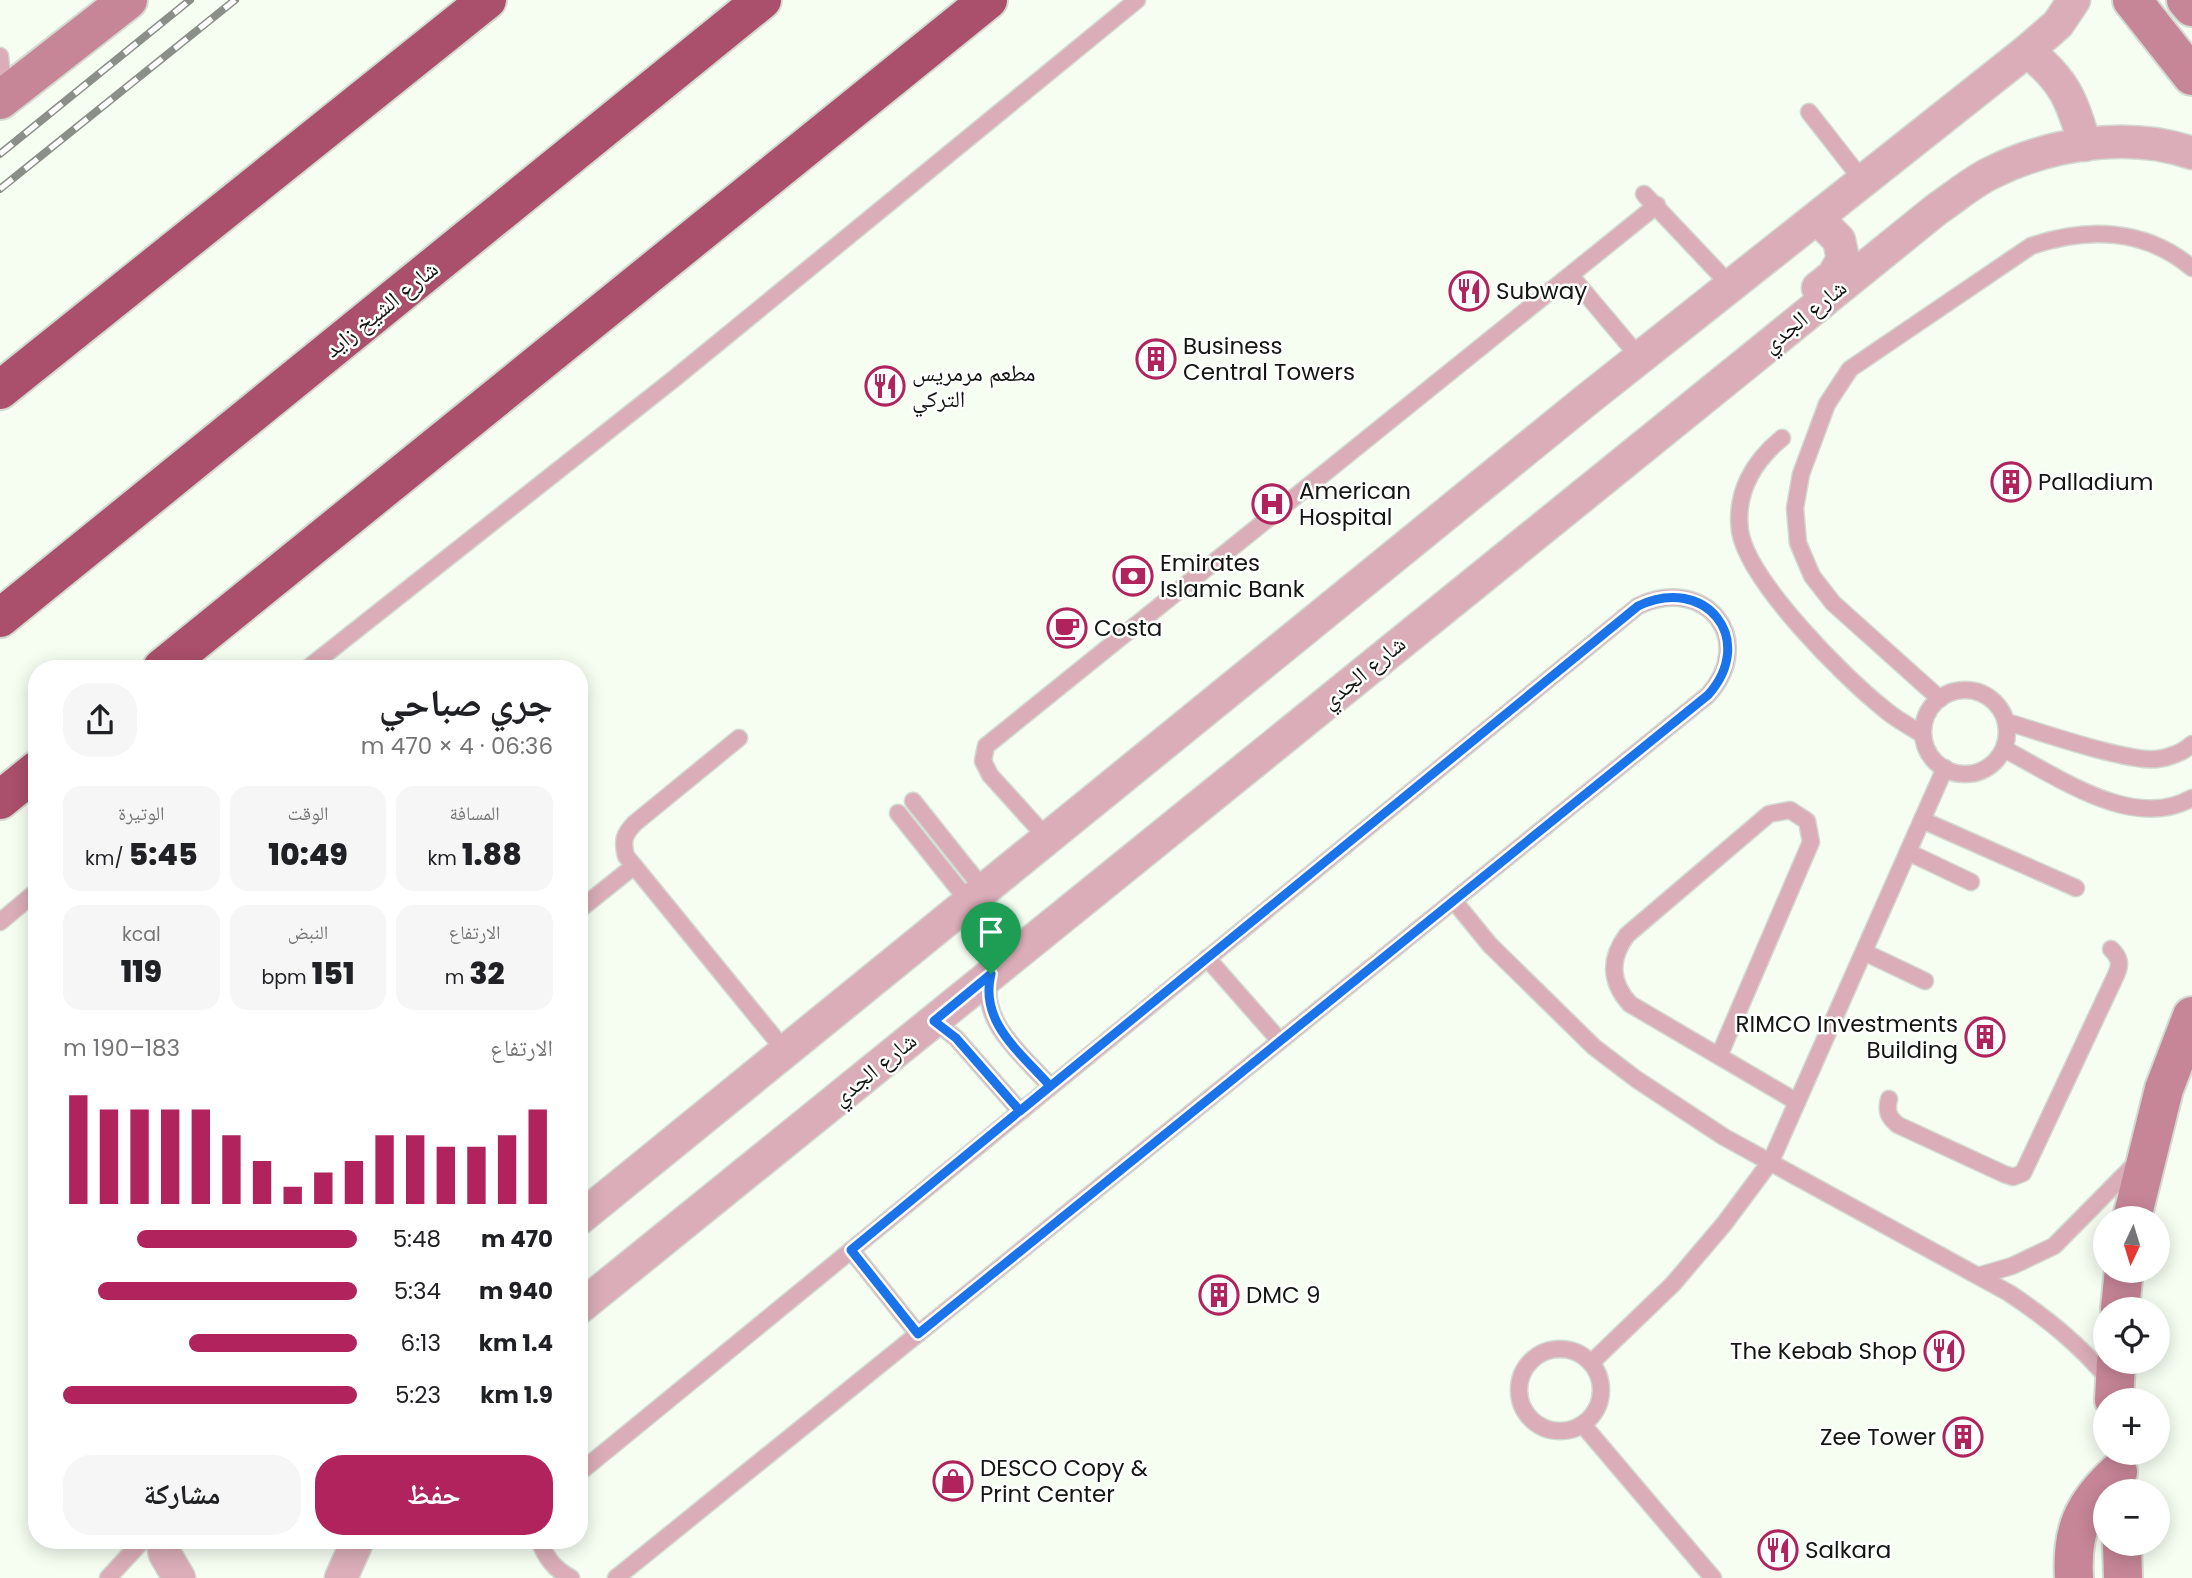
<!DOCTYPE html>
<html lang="ar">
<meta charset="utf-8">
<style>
body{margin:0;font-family:Poppins,"Noto Naskh Arabic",sans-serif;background:#f6f6f6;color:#202124;direction:rtl;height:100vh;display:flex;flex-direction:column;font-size:26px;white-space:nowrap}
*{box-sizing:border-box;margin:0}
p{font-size:23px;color:#757577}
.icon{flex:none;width:38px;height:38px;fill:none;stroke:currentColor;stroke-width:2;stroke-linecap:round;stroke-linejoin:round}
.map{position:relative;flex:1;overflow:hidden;direction:ltr}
.side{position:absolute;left:28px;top:660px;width:560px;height:889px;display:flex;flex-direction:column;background:#fff;border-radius:28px;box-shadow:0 4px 18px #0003;direction:rtl}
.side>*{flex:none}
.needle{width:46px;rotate:184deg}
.buttons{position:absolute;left:2093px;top:1206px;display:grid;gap:14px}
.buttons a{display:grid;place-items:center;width:77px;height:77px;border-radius:50%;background:#fff;box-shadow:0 4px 18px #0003;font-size:35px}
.pin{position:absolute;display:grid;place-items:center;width:60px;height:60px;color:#fff;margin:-72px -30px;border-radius:50% 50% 50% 0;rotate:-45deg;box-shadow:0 0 7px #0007}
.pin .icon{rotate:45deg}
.round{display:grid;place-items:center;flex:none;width:74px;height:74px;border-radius:28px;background:#f6f6f6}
.summary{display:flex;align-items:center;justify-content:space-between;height:119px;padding:0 35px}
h1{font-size:38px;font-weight:800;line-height:52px}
.metrics{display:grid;grid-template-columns:repeat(3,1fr);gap:10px;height:119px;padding:7px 35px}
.metrics div{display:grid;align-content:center;border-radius:18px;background:#f6f6f6;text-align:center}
.metrics b{font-size:30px;font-weight:800}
.metrics small{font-size:19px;font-weight:400}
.metrics p{font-size:19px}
.chart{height:196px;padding:14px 35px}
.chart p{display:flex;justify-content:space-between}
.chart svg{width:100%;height:126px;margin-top:7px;stroke:#b0235d;stroke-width:6}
.action{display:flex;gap:14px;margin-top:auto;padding:14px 35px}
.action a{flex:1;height:80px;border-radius:28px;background:#b0235d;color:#fff;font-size:28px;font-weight:800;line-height:80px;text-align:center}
.action a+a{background:#f6f6f6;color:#202124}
ul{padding:0 35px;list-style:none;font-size:23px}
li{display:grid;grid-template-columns:112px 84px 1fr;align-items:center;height:52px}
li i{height:18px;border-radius:9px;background:#b0235d}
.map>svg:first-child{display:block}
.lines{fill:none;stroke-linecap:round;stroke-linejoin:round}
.service-casing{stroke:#d2d9ce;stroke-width:19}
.minor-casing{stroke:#d2d9ce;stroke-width:35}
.secondary-casing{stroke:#d2d9ce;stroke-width:42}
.motorway-casing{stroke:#d2d9ce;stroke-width:42}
.service{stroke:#daadb8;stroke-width:16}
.minor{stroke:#daadb8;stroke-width:32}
.secondary{stroke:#c78698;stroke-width:38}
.motorway{stroke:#aa4f6c;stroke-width:38}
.rail-casing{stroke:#8a8f87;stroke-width:8}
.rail{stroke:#fff;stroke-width:5;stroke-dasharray:16;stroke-linecap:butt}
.route-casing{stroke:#fff;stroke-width:14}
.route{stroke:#1a73e8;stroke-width:9}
.labels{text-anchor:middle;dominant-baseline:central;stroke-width:5;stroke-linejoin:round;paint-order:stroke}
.poi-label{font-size:23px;fill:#131612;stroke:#fff;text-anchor:start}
.street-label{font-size:23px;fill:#131612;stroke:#fff}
</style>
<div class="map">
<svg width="2192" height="1578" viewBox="0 0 2192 1578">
<rect width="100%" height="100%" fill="#f6fef2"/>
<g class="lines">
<g class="service-casing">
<g id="service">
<polyline points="0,56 4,95"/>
<polyline points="1809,112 1863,181"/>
<polyline points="1644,194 1731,286"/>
<polyline points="1571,276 1640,358"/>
<path d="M 1782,438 C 1754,461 1735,492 1740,531 C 1748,581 1843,676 1883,708 C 1895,719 1910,726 1923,735"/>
<polyline points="308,668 675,378 1137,0"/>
<circle cx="1965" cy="732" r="42"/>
<path d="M 1940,699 L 1833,603 L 1812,576 L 1798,543 L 1795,508 L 1801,474 L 1827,404 L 1850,369 L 2031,246 C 2087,227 2145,228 2192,268"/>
<path d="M 2007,722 C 2038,731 2129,763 2157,759 C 2168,758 2184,752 2192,744"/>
<path d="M 739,738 L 635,823 C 624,834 622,841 626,856 L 786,1052"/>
<path d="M 2004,749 C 2057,776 2133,832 2192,798"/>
<polyline points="913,801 984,890"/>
<polyline points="898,813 969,902"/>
<polyline points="1922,820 2076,888"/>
<polyline points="1047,838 990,775 983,761 986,746 1657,205"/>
<polyline points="1908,852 1971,882"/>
<path d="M 1454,901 L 1490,945 L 1594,1047 L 1636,1079 L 1724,1137 L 2009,1293 C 2048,1319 2080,1345 2110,1381"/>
<polyline points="579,910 634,866"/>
<polyline points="0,922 37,891"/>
<polyline points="1864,952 1925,981"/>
<polyline points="1207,958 1280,1041"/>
<path d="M 990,978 C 979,1022 1023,1055 1050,1086"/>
<polyline points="934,1021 956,1038 1020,1111"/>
<path d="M 1719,1056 L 1811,842 L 1807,821 L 1790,810 L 1769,814 L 1627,935 C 1609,959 1610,982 1630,1004 L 1797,1102"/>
<path d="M 1889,1099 C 1886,1111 1888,1117 1898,1125 L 2004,1174 L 2013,1177 L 2023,1173 L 2116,975 C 2121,964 2120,958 2111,949"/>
<polyline points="851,1250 918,1334"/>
<polyline points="1981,1275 2012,1266 2054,1246 2137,1162"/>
<circle cx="1560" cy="1390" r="41"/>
<polyline points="1592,1362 1673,1284 1724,1224 1771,1161 1945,768"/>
<polyline points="1583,1425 1713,1578"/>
<path d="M 579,1473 L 1638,606 C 1705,574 1758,639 1708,695 L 616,1578"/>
<path d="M 539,1540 C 546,1558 554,1569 571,1578"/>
<polyline points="108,1578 143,1540"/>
</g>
</g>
<g class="minor-casing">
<g id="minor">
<path d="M 2027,51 C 2065,80 2072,101 2085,145"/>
<polyline points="1817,218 1839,240 1843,259 1833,276 1818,288"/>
<polyline points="579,1219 1584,402 2027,51 2058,24 2074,0"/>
<path d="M 579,1308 L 1937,209 C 1955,197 1972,182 1991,173 C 2050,143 2129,131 2192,153"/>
<polyline points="162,1540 165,1554 179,1578"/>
<polyline points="341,1578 358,1540"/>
</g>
</g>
<g class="secondary-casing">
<g id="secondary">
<polyline points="2132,0 2192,76"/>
<polyline points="2186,0 2192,7"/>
<polyline points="0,100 128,0"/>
<polyline points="2132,1218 2164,1089 2192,1016"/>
<polyline points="2120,1309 2124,1270"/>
<polyline points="2114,1400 2116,1362"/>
<polyline points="2122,1544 2123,1578"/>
<path d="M 2074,1578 C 2071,1530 2083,1504 2118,1472"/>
</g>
</g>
<g class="motorway-casing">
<g id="motorway">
<polyline points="0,390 487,0"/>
<polyline points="0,618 762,0"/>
<polyline points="162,668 988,0"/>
<polyline points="0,800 37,770"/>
</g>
</g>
<use href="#service" class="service"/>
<use href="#minor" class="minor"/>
<use href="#secondary" class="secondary"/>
<use href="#motorway" class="motorway"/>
<g class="rail-casing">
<g id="rail">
<polyline points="0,154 190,0"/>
<polyline points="0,189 235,0"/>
</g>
</g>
<use href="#rail" class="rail"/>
</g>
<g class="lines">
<g class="route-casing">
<path id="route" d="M 991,974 C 979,1022 1020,1052 1050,1086 L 851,1250 L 918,1334 L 1708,695 C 1758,639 1705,574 1638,606 L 1020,1111 L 956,1038 L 934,1021 L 991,974"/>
</g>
<use href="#route" class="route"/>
</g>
<defs>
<g id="restaurant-ring" transform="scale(2.0125)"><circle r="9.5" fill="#fff" stroke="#b0235d" stroke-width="1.5"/><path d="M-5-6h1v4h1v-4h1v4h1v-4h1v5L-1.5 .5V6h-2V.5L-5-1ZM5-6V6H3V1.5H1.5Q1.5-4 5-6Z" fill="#b0235d"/></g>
<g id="building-ring" transform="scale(2.0125)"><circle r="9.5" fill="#fff" stroke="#b0235d" stroke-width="1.5"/><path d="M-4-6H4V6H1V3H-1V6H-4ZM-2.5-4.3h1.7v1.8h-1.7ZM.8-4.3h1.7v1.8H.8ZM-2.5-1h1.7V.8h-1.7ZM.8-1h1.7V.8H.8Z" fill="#b0235d"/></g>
<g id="hospital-ring" transform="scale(2.0125)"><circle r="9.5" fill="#fff" stroke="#b0235d" stroke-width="1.5"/><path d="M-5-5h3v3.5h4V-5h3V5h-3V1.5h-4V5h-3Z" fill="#b0235d"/></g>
<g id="bank-ring" transform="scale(2.0125)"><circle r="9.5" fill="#fff" stroke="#b0235d" stroke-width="1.5"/><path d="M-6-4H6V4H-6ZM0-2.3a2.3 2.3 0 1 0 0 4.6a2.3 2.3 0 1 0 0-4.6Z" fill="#b0235d"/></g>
<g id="cafe-ring" transform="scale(2.0125)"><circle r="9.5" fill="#fff" stroke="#b0235d" stroke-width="1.5"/><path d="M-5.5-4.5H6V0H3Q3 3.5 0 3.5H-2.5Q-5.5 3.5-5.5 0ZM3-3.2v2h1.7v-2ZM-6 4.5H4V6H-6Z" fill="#b0235d"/></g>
<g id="shop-ring" transform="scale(2.0125)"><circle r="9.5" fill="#fff" stroke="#b0235d" stroke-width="1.5"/><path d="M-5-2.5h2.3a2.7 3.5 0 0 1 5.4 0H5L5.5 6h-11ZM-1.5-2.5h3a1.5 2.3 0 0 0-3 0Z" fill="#b0235d"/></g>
</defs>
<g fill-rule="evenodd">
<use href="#restaurant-ring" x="1469" y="291"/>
<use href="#building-ring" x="1156" y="359"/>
<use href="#restaurant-ring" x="885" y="386"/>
<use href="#building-ring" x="2011" y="482"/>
<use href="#hospital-ring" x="1272" y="504"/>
<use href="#bank-ring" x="1133" y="576"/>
<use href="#cafe-ring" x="1067" y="628"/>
<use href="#building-ring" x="1985" y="1037"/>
<use href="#building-ring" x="1219" y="1295"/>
<use href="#restaurant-ring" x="1944" y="1351"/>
<use href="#building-ring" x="1963" y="1437"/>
<use href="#shop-ring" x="953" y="1481"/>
<use href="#restaurant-ring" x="1778" y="1550"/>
</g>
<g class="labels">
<g class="poi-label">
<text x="1496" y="291">Subway</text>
<text x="1183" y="346">Business<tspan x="1183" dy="26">Central Towers</tspan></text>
<text x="912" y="373">مطعم مرمريس<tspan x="912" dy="26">التركي</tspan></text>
<text x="2038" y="482">Palladium</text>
<text x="1299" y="491">American<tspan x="1299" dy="26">Hospital</tspan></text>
<text x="1160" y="563">Emirates<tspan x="1160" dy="26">Islamic Bank</tspan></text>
<text x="1094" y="628">Costa</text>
<text x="1958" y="1024" text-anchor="end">RIMCO Investments<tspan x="1958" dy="26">Building</tspan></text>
<text x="1246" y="1295">DMC 9</text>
<text x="1917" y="1351" text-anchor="end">The Kebab Shop</text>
<text x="1936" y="1437" text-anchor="end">Zee Tower</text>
<text x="980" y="1468">DESCO Copy &amp;<tspan x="980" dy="26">Print Center</tspan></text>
<text x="1805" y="1550">Salkara</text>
</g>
<g class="street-label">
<text transform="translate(381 309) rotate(-39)">شارع الشيخ زايد</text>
<text transform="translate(1804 316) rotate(-39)">شارع الجدي</text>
<text transform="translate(1363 672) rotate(-39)">شارع الجدي</text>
<text transform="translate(874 1069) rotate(-39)">شارع الجدي</text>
</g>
</g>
</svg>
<div class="buttons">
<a><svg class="needle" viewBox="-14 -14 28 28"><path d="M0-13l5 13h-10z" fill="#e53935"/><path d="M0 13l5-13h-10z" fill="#757577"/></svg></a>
<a><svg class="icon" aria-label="locate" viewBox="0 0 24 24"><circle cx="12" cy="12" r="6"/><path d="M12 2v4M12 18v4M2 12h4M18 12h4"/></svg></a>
<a>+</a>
<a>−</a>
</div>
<div class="pin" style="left:991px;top:974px;background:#1e9e55"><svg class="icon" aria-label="arrive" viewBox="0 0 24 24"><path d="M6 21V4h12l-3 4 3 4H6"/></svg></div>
<section class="side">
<div class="summary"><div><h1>جري صباحي</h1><p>06:36 · 4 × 470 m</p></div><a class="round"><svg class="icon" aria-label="share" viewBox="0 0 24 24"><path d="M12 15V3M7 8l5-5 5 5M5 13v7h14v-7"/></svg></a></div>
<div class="metrics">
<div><p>المسافة</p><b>1.88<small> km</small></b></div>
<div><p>الوقت</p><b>10:49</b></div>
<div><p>الوتيرة</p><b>5:45<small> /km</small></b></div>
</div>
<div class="metrics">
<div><p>الارتفاع</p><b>32<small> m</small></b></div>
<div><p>النبض</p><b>151<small> bpm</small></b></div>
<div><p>kcal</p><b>119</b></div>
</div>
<div class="chart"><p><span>الارتفاع</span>183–190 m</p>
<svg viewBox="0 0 160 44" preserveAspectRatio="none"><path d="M5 44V6M15 44V11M25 44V11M35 44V11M45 44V11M55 44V20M65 44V29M75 44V38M85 44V33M95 44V29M105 44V20M115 44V20M125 44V24M135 44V24M145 44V20M155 44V11"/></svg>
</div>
<ul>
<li><b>470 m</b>5:48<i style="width:75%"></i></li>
<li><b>940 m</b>5:34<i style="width:88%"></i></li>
<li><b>1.4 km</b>6:13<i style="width:57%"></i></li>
<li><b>1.9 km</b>5:23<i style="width:100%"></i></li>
</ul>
<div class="action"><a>حفظ</a><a>مشاركة</a></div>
</section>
</div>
